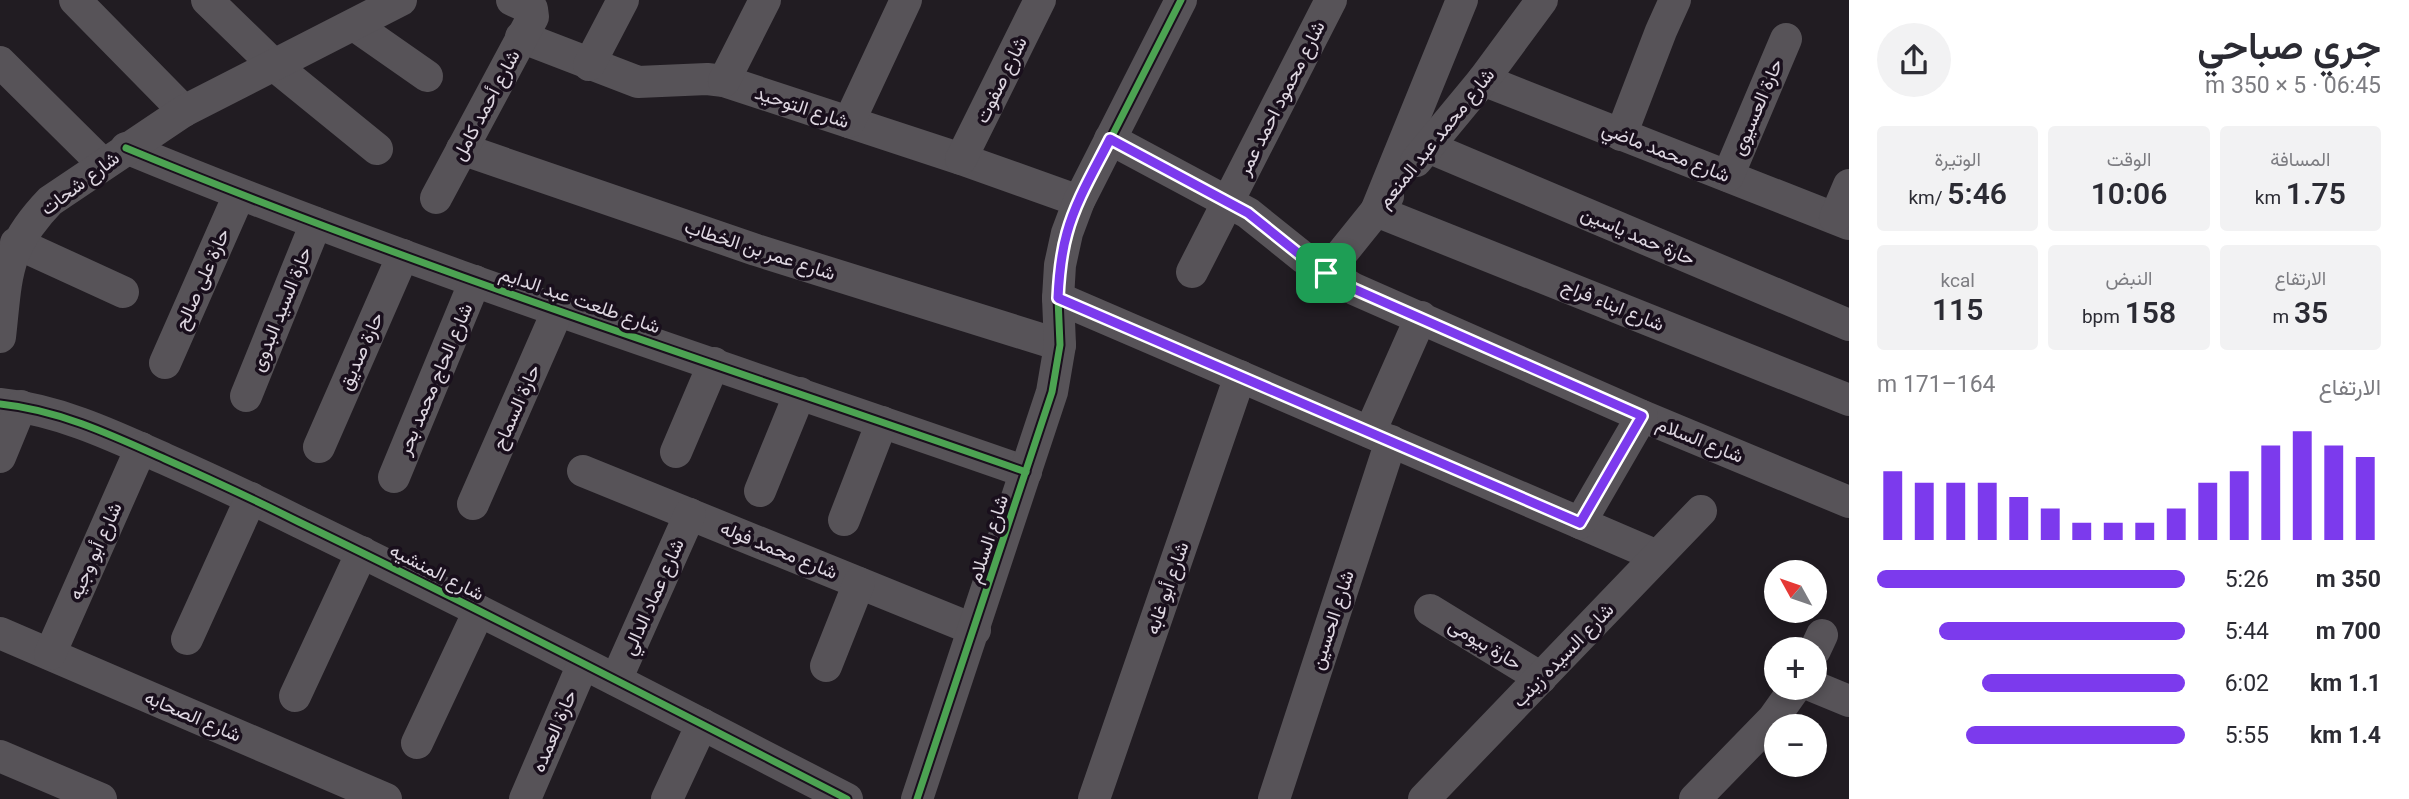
<!DOCTYPE html>
<html lang="ar">
<meta charset="utf-8">
<style>
body{margin:0;font-family:Roboto,Vazirmatn,sans-serif;background:#f2f2f3;color:#2b2b33;direction:rtl;height:100vh;display:flex;flex-direction:column;font-size:26px;white-space:nowrap}
*{box-sizing:border-box;margin:0}
p{font-size:23px;color:#7c7c81}
.icon{flex:none;width:38px;height:38px;fill:none;stroke:currentColor;stroke-width:2;stroke-linecap:round;stroke-linejoin:round}
.map{position:relative;flex:1;overflow:hidden;direction:ltr}
.sheet{display:flex;flex-direction:column;background:#fff;width:560px}
.sheet>*{flex:none}
.needle{width:46px;rotate:310deg}
.buttons{position:absolute;left:1764px;top:560px;display:grid;gap:14px}
.buttons a{display:grid;place-items:center;width:63px;height:63px;border-radius:50%;background:#fff;box-shadow:0 4px 10px #0003;font-size:35px}
.pin{position:absolute;display:grid;place-items:center;width:60px;height:60px;color:#fff;margin:-30px;border-radius:14px;box-shadow:0 4px 10px #0006}
.round{display:grid;place-items:center;flex:none;width:74px;height:74px;border-radius:37px;background:#f2f2f3}
.summary{display:flex;align-items:center;justify-content:space-between;height:119px;padding:0 28px}
h1{font-size:38px;font-weight:600;line-height:52px}
.metrics{display:grid;grid-template-columns:repeat(3,1fr);gap:10px;height:119px;padding:7px 28px}
.metrics div{display:grid;align-content:center;border-radius:7px;background:#f2f2f3;text-align:center}
.metrics b{font-size:30px;font-weight:600}
.metrics small{font-size:19px;font-weight:400}
.metrics p{font-size:19px}
.chart{height:196px;padding:14px 28px}
.chart p{display:flex;justify-content:space-between}
.chart svg{width:100%;height:126px;margin-top:7px;stroke:#7c3aed;stroke-width:6}
ul{padding:0 28px;list-style:none;font-size:23px}
li{display:grid;grid-template-columns:112px 84px 1fr;align-items:center;height:52px}
li i{height:18px;border-radius:9px;background:#7c3aed}
main{display:flex;flex:1;min-height:0}
.map>svg:first-child{display:block}
.lines{fill:none;stroke-linecap:round;stroke-linejoin:round}
.minor{stroke:#575358;stroke-width:32}
.cycleway-casing{stroke:#190f1c;stroke-width:11}
.cycleway{stroke:#4ca352;stroke-width:7}
.route-casing{stroke:#fff;stroke-width:14}
.route{stroke:#7c3aed;stroke-width:9}
.labels{text-anchor:middle;dominant-baseline:central;stroke-width:7;stroke-linejoin:round;paint-order:stroke}
.street-label{font-size:19px;fill:#ded7e1;stroke:#190f1c}
</style>
<main>
<section class="sheet">
<div class="summary"><div><h1>جري صباحي</h1><p>06:45 · 5 × 350 m</p></div><a class="round"><svg class="icon" aria-label="share" viewBox="0 0 24 24"><path d="M12 15V3M7 8l5-5 5 5M5 13v7h14v-7"/></svg></a></div>
<div class="metrics">
<div><p>المسافة</p><b>1.75<small> km</small></b></div>
<div><p>الوقت</p><b>10:06</b></div>
<div><p>الوتيرة</p><b>5:46<small> /km</small></b></div>
</div>
<div class="metrics">
<div><p>الارتفاع</p><b>35<small> m</small></b></div>
<div><p>النبض</p><b>158<small> bpm</small></b></div>
<div><p>kcal</p><b>115</b></div>
</div>
<div class="chart"><p><span>الارتفاع</span>164–171 m</p>
<svg viewBox="0 0 160 44" preserveAspectRatio="none"><path d="M5 44V20M15 44V24M25 44V24M35 44V24M45 44V29M55 44V33M65 44V38M75 44V38M85 44V38M95 44V33M105 44V24M115 44V20M125 44V11M135 44V6M145 44V11M155 44V15"/></svg>
</div>
<ul>
<li><b>350 m</b>5:26<i style="width:100%"></i></li>
<li><b>700 m</b>5:44<i style="width:80%"></i></li>
<li><b>1.1 km</b>6:02<i style="width:66%"></i></li>
<li><b>1.4 km</b>5:55<i style="width:71%"></i></li>
</ul>
</section>
<div class="map">
<svg width="1849" height="799" viewBox="0 0 1849 799">
<rect width="100%" height="100%" fill="#211c22"/>
<g class="lines">
<g class="minor">
<polyline points="75,0 184,111"/>
<polyline points="207,0 275,66 377,149"/>
<polyline points="1462,0 1376,211 1849,400"/>
<polyline points="354,25 427,76"/>
<polyline points="521,37 638,82 707,79 724,81 961,159 1079,201"/>
<polyline points="0,62 103,164"/>
<polyline points="589,65 623,0"/>
<polyline points="1483,80 1849,224"/>
<polyline points="724,81 765,0"/>
<polyline points="849,122 906,0"/>
<polyline points="1621,135 1661,31 1675,0"/>
<polyline points="1110,139 1248,213 1304,258 1354,289 1642,416 1849,502"/>
<polyline points="1428,147 1849,325"/>
<path d="M 126,148 C 421,270 726,367 1026,472"/>
<polyline points="462,149 756,250 1060,345"/>
<polyline points="961,159 1040,0"/>
<polyline points="1416,161 1483,80 1542,0"/>
<polyline points="1728,176 1786,39"/>
<polyline points="436,198 533,17 532,9 512,0"/>
<polyline points="1835,218 1849,185"/>
<polyline points="16,243 123,292"/>
<polyline points="1192,272 1331,0"/>
<polyline points="1326,273 1388,196"/>
<polyline points="1058,298 1657,556"/>
<path d="M 0,337 C 7,275 4,249 50,201 L 184,111 L 401,0"/>
<polyline points="165,363 239,195"/>
<polyline points="246,396 316,223"/>
<path d="M 0,404 C 59,410 112,435 165,459 C 210,479 255,500 299,522 C 483,611 665,705 847,799"/>
<polyline points="1370,432 1421,317"/>
<polyline points="319,447 403,255"/>
<polyline points="676,452 714,363"/>
<polyline points="0,457 21,406"/>
<polyline points="583,471 975,630"/>
<polyline points="394,477 475,281"/>
<polyline points="760,491 800,393"/>
<polyline points="473,504 558,310"/>
<polyline points="844,520 882,422"/>
<polyline points="1580,523 1642,416"/>
<polyline points="1430,610 1541,678"/>
<polyline points="0,633 386,799"/>
<polyline points="187,639 251,498"/>
<polyline points="1815,650 1822,635"/>
<polyline points="50,654 141,448"/>
<polyline points="826,666 859,583"/>
<polyline points="616,680 690,514"/>
<polyline points="1815,687 1849,701"/>
<polyline points="295,696 362,552"/>
<polyline points="417,743 479,611"/>
<polyline points="0,756 101,799"/>
<polyline points="525,799 583,664"/>
<polyline points="667,799 702,724"/>
<polyline points="917,799 1052,392 1060,345 1058,298 1060,265 1067,233 1079,201 1181,0"/>
<polyline points="1094,799 1240,376"/>
<polyline points="1274,799 1391,441"/>
<polyline points="1424,799 1701,511"/>
<polyline points="1695,799 1773,719 1795,688"/>
</g>
<g class="cycleway-casing">
<g id="cycleway">
<path d="M 126,148 C 421,270 726,367 1026,472"/>
<path d="M 0,404 C 59,410 112,435 165,459 C 210,479 255,500 299,522 C 483,611 665,705 847,799"/>
<polyline points="917,799 1052,392 1060,345 1058,298 1060,265 1067,233 1079,201 1181,0"/>
</g>
</g>
<use href="#cycleway" class="cycleway"/>
</g>
<g class="lines">
<g class="route-casing">
<path id="route" d="M 1110,139 L 1248,213 L 1304,258 L 1354,289 L 1642,416 L 1580,523 L 1058,298 C 1059,276 1061,254 1067,233 C 1076,200 1095,169 1110,139 Z"/>
</g>
<use href="#route" class="route"/>
</g>
<g class="labels">
<g class="street-label">
<text transform="translate(1001 80) rotate(-64)">شارع صفوت</text>
<text transform="translate(1281 98) rotate(-63)">شارع محمود احمد عمر</text>
<text transform="translate(486 105) rotate(-62)">شارع أحمد كامل</text>
<text transform="translate(802 107) rotate(18)">شارع التوحيد</text>
<text transform="translate(1757 107) rotate(-67)">حارة العسيوى</text>
<text transform="translate(1436 138) rotate(-51)">شارع محمد عبد المنعم</text>
<text transform="translate(1666 152) rotate(21)">شارع محمد ماضي</text>
<text transform="translate(80 183) rotate(-37)">شارع شحات</text>
<text transform="translate(1638 236) rotate(23)">حارة حمد ياسين</text>
<text transform="translate(760 250) rotate(18)">شارع عمر بن الخطاب</text>
<text transform="translate(202 279) rotate(-66)">حارة على صالح</text>
<text transform="translate(580 300) rotate(19)">شارع طلعت عبد الدايم</text>
<text transform="translate(1613 305) rotate(22)">شارع ابناء فراج</text>
<text transform="translate(281 309) rotate(-68)">حارة السيد البدوى</text>
<text transform="translate(361 351) rotate(-66)">حارة صديق</text>
<text transform="translate(435 379) rotate(-67)">شارع الحاج محمد بحر</text>
<text transform="translate(516 407) rotate(-66)">حارة السماح</text>
<text transform="translate(1700 440) rotate(22)">شارع السلام</text>
<text transform="translate(988 539) rotate(-72)">شارع السلام</text>
<text transform="translate(779 550) rotate(22)">شارع محمد فوله</text>
<text transform="translate(95 551) rotate(-66)">شارع أبو وجيه</text>
<text transform="translate(437 572) rotate(27)">شارع المنشيه</text>
<text transform="translate(1167 588) rotate(-71)">شارع أبو غابه</text>
<text transform="translate(653 597) rotate(-66)">شارع عماد الدالي</text>
<text transform="translate(1332 620) rotate(-72)">شارع الحسين</text>
<text transform="translate(1485 644) rotate(31)">حارة بيومى</text>
<text transform="translate(1563 655) rotate(-46)">شارع السيده زينب</text>
<text transform="translate(193 716) rotate(23)">شارع الصحابه</text>
<text transform="translate(554 731) rotate(-67)">حارة العمده</text>
</g>
</g>
</svg>
<div class="buttons">
<a><svg class="needle" viewBox="-14 -14 28 28"><path d="M0-13l5 13h-10z" fill="#e53935"/><path d="M0 13l5-13h-10z" fill="#7c7c81"/></svg></a>
<a>+</a>
<a>−</a>
</div>
<div class="pin" style="left:1326px;top:273px;background:#1e9e55"><svg class="icon" aria-label="arrive" viewBox="0 0 24 24"><path d="M6 21V4h12l-3 4 3 4H6"/></svg></div>
</div>
</main>
